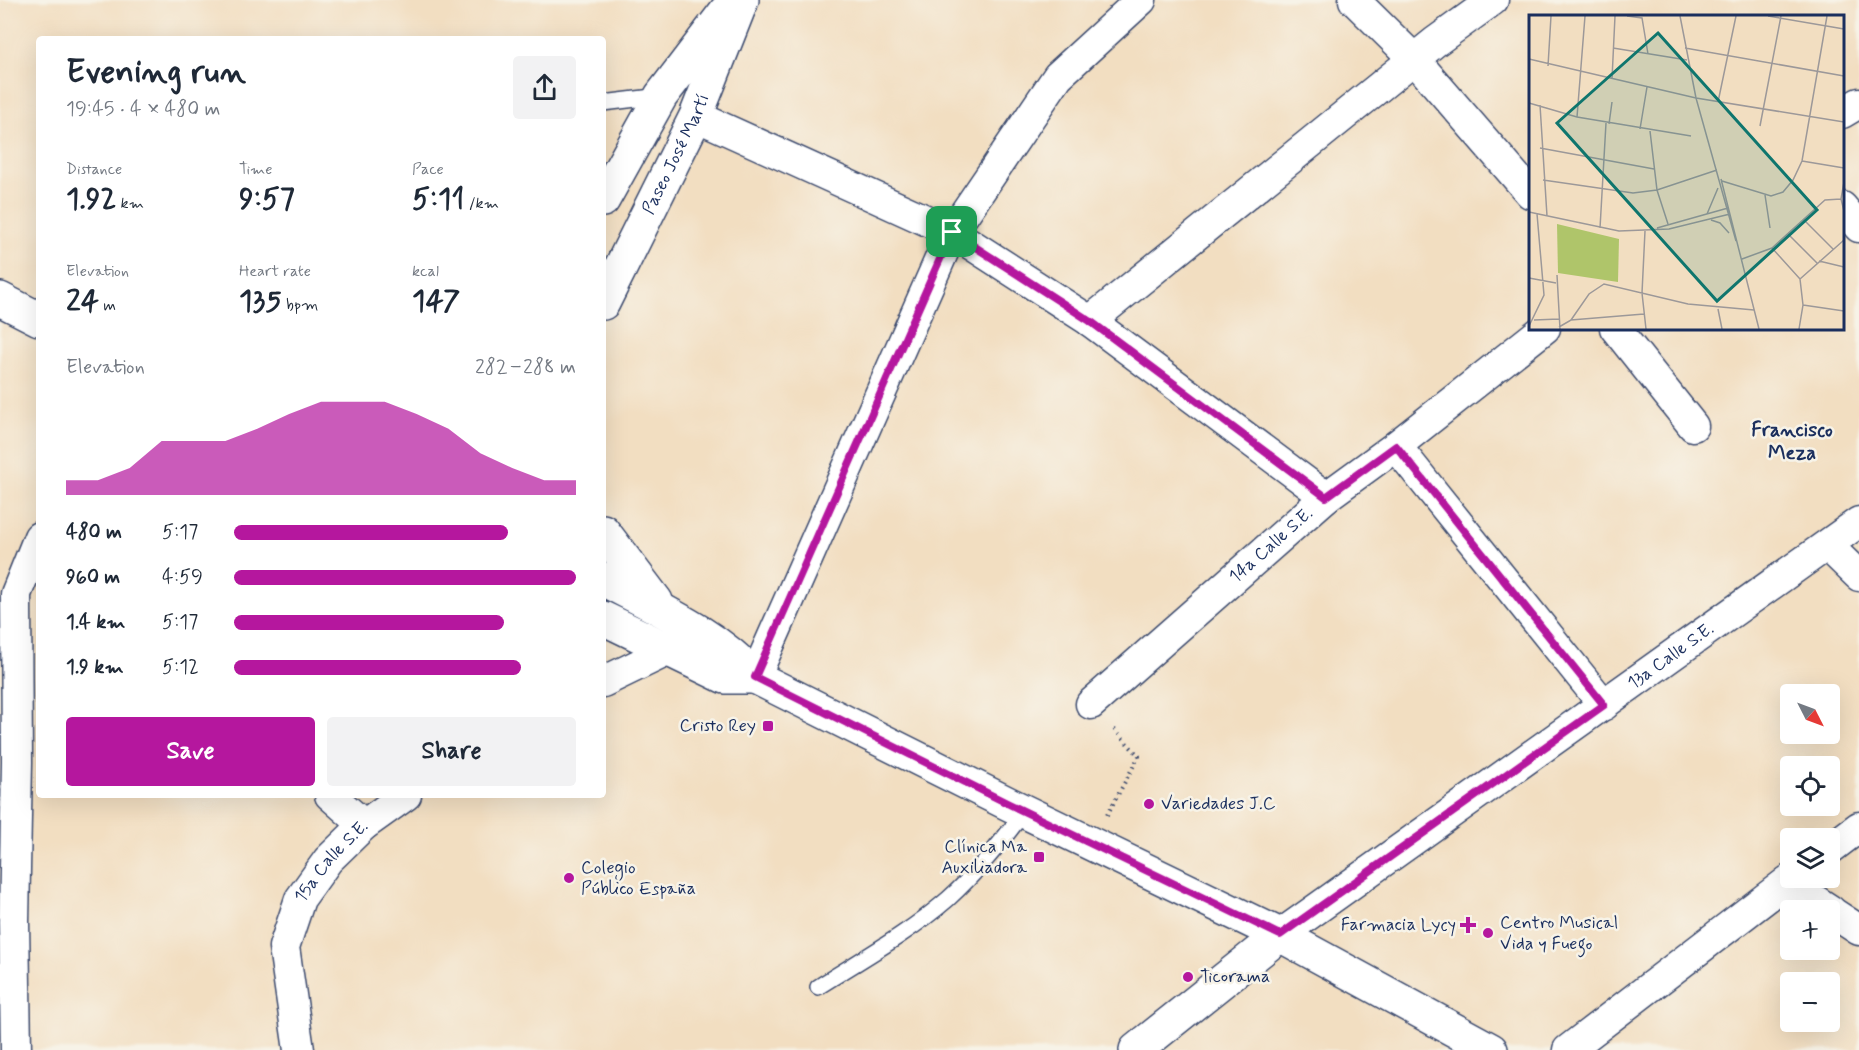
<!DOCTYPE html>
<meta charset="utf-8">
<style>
body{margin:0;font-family:Mynerve,sans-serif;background:#f2f2f3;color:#1f2937;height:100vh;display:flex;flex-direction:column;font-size:22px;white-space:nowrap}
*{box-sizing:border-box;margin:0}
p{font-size:20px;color:#747a83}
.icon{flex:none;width:33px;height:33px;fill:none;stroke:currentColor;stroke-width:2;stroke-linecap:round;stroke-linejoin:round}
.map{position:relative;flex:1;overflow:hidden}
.drawer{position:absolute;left:36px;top:36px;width:570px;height:762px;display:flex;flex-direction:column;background:#fff;border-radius:6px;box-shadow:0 6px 24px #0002}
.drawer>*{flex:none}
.needle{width:39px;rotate:132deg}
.tools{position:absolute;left:1780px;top:684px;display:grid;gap:12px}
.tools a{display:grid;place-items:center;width:60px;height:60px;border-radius:6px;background:#fff;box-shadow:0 6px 24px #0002;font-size:30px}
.pin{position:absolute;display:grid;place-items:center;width:51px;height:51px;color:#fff;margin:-26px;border-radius:12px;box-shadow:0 3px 9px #0006}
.round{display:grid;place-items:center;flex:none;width:63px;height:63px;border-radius:6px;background:#f2f2f3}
.head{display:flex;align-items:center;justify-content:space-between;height:102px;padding:0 30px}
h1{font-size:33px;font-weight:800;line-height:45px}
.stats{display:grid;grid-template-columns:repeat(3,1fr);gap:9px;height:102px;padding:6px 30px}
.stats div{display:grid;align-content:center}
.stats b{font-size:30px;font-weight:800}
.stats small{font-size:16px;font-weight:400}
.stats p{font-size:16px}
.chart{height:168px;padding:12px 30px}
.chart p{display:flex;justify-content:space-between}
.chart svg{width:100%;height:108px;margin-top:6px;fill:#b5179e;opacity:.7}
.primary-button{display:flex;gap:12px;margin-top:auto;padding:12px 30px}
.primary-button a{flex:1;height:69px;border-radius:6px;background:#b5179e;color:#fff;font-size:24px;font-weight:800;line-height:69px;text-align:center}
.primary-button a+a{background:#f2f2f3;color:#1f2937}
ul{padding:0 30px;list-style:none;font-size:20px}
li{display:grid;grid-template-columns:96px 72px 1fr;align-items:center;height:45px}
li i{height:15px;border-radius:8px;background:#b5179e}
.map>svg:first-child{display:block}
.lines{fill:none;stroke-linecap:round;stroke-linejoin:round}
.service-casing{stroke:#3b496d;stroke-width:18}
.minor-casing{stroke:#3b496d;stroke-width:33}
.tertiary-casing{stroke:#3b496d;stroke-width:36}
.secondary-casing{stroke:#3b496d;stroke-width:36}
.path{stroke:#3b496d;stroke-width:4;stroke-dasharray:1.5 4.5;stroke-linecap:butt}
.service{stroke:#fff;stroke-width:15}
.minor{stroke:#fff;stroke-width:30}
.tertiary{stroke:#fff;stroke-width:33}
.secondary{stroke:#fff;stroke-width:33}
.route-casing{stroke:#fff;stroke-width:12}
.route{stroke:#b5179e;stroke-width:8}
.poi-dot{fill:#b5179e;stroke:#f7f3e8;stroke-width:2}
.labels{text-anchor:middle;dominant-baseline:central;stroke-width:5;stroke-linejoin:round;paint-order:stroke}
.street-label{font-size:18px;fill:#1b2f5e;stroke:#f7f3e8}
.poi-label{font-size:18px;fill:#1b2f5e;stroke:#f7f3e8;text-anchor:start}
.neighbourhood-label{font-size:20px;font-weight:bold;fill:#1b2f5e;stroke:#f7f3e8}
.inset-road{fill:none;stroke:#9c9899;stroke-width:1.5}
.view{fill:#0f766e;fill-opacity:0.15;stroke:#0f766e;stroke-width:3}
.inset-edge{fill:none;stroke:#1b2f5e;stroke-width:3}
</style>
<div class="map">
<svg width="1859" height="1050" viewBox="0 0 1859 1050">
<rect width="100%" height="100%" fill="#f7f3e8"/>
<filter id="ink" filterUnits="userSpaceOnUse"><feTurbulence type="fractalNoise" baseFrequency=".0167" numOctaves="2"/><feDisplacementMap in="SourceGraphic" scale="12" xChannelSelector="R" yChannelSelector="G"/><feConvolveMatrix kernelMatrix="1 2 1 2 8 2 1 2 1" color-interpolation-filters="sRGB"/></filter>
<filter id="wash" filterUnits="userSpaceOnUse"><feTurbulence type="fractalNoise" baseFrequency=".008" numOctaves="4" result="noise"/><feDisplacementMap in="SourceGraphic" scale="24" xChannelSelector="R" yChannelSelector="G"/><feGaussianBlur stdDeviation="1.35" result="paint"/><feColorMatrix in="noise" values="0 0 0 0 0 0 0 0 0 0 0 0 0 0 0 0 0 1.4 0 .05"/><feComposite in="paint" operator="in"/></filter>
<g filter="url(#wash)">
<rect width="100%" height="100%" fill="#f2dec1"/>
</g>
<g filter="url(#ink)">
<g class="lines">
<g class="service-casing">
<g id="service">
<polyline points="603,103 661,96"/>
<path d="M 818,987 C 862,959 909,933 948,899 C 977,873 1001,842 1024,812"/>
</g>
</g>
<g class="minor-casing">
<g id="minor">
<polyline points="1354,0 1414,59 1530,193"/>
<polyline points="1842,113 1859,103"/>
<polyline points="696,116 952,232 1090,321 1326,497"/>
<polyline points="1842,207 1859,227"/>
<polyline points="1090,321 1435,42 1493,0"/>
<polyline points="1615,328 1693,426"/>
<polyline points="1396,446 1604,705"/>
<polyline points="1828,546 1859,576"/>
<polyline points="755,677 952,232 1058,76 1141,0"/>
<polyline points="603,682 669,650"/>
<path id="s1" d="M 1091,704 L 1326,497 L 1396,446 L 1545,328"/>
<polyline points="330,795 364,825"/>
<polyline points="1830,849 1859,827"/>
<polyline points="1787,882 1830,910"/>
<polyline points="1830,911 1859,930"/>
<path id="s2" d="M 1280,935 L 1859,522"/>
<polyline points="16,1050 14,922 17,762 16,594 39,537"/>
<path id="s3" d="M 299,1050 L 284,947 L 300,899 L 328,860 L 364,825 L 406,795"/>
<polyline points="1568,1050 1792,878"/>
</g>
</g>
<g class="tertiary-casing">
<polyline id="tertiary" points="1136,1050 1280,935"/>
</g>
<g class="secondary-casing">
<g id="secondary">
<polyline points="603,200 661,96 726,11"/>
<polyline points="0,299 39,319"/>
<path id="s4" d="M 603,303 L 696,116 L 742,0"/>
<polyline points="603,531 656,601"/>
<path d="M 603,579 C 654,607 715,633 755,677 L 1009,804 L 1280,935 L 1491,1050"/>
<polyline points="603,618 725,677 755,677"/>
</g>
</g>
<polyline class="path" points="1107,815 1139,756 1112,727"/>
<use href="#service" class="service"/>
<use href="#minor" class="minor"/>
<use href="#tertiary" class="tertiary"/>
<use href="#secondary" class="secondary"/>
</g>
</g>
<g class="lines" filter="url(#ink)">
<g class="route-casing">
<polygon id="route" points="952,232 1090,321 1326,497 1396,446 1604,705 1280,935 1009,804 755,677"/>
</g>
<use href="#route" class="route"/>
</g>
<g class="poi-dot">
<rect x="762" y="720" width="12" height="12" rx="3"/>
<circle cx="1149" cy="804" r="6"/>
<rect x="1033" y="851" width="12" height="12" rx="3"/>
<circle cx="569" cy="878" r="6"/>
<path d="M1465 916h6v6h6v6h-6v6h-6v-6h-6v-6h6z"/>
<circle cx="1488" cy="933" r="6"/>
<circle cx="1188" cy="977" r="6"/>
</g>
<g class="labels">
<g class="street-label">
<text stroke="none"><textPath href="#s4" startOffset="166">Paseo José Martí</textPath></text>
<text stroke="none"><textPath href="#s1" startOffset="240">14a Calle S.E.</textPath></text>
<text stroke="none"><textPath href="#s2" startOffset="480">13a Calle S.E.</textPath></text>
<text stroke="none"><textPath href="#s3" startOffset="204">15a Calle S.E.</textPath></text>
</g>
<g class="poi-label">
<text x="756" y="726" text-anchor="end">Cristo Rey</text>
<text x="1161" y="804">Variedades J.C</text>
<text x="1027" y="847" text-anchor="end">Clínica Ma<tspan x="1027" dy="21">Auxiliadora</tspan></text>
<text x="581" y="868">Colegio<tspan x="581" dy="21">Público España</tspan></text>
<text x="1500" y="923">Centro Musical<tspan x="1500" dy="21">Vida y Fuego</tspan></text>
<text x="1456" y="925" text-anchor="end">Farmacia Lycy</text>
<text x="1200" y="977">Ticorama</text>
</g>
<g class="neighbourhood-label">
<text x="1792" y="430">Francisco<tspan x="1792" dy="23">Meza</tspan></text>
</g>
</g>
<g transform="translate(1529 15)">
<rect width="315" height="315" fill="#f2dec1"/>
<path d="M 28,209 L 90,224 L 89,267 L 29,258 Z" fill="#afc56a"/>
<path class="inset-road" d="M 98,1 L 113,3 L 119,39M 151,1 L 167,83 L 207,226M 239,1 L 315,14M 84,33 L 158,45M 156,33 L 315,61M 0,44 L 167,83 L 315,107M 19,51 L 22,1M 83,64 L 86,1M 189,87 L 207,1M 0,88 L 48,102 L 162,121M 11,90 L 18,201M 48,102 L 56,1M 80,109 L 83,87M 231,111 L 252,1M 111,114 L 118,72M 121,116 L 128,175 L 139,209M 11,133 L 125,154M 273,146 L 315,153M 192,164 L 230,314M 14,165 L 104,178 L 128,175 L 188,155M 193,166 L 242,181 L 254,177 L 264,165 L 273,146 L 298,1M 315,167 L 312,184 L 315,196M 236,180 L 241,213M 0,197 L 90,216 L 140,214 L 201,199M 178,199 L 189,173M 182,205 L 191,208 L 200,218M 275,205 L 304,234M 71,213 L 77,108M 128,213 L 199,193M 116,216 L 113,278 L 117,314M 259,219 L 288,248M 243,233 L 271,264M 213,244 L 243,233 L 296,185 L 312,184M 290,246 L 315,252M 28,260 L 31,314M 0,263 L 27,268M 274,290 L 315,296M 189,294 L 193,314M 5,305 L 30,304M 42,305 L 60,279 L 75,269 L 159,289 L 225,295M 0,311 L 15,280 L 8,199M 30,312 L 42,305 L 115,299M 270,314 L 274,290 L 271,264 L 315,225"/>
<path class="view" d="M 129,18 L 288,195 L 188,286 L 28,108 Z"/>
<rect width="315" height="315" class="inset-edge"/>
</g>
</svg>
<div class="tools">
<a><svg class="needle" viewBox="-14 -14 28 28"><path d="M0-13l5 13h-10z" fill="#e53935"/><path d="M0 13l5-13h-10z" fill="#747a83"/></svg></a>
<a><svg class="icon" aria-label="locate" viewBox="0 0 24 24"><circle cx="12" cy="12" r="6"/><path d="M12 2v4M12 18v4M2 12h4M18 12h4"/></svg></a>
<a><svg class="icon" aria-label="layers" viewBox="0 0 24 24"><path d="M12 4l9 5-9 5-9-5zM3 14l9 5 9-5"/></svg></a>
<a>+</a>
<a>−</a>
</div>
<div class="pin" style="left:952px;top:232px;background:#1e9e55"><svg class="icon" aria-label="arrive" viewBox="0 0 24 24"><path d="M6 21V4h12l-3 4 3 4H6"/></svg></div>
<section class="drawer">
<div class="head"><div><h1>Evening run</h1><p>19:45 · 4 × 480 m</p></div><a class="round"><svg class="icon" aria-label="share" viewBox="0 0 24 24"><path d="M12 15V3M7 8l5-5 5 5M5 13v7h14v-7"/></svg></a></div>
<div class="stats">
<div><p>Distance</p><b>1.92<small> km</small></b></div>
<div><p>Time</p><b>9:57</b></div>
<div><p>Pace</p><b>5:11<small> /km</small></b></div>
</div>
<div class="stats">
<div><p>Elevation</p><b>24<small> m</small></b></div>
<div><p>Heart rate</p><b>135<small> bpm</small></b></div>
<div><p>kcal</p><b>147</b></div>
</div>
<div class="chart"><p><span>Elevation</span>282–288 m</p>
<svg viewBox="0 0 160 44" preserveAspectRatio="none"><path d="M0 44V38L10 38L20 33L30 22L40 22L50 22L60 17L70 11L80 6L90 6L100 6L110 11L120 17L130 27L140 33L150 38L160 38V44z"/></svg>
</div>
<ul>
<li><b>480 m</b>5:17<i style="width:80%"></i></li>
<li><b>960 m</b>4:59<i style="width:100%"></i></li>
<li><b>1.4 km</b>5:17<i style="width:79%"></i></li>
<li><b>1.9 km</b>5:12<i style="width:84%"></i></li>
</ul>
<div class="primary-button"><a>Save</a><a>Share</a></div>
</section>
</div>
